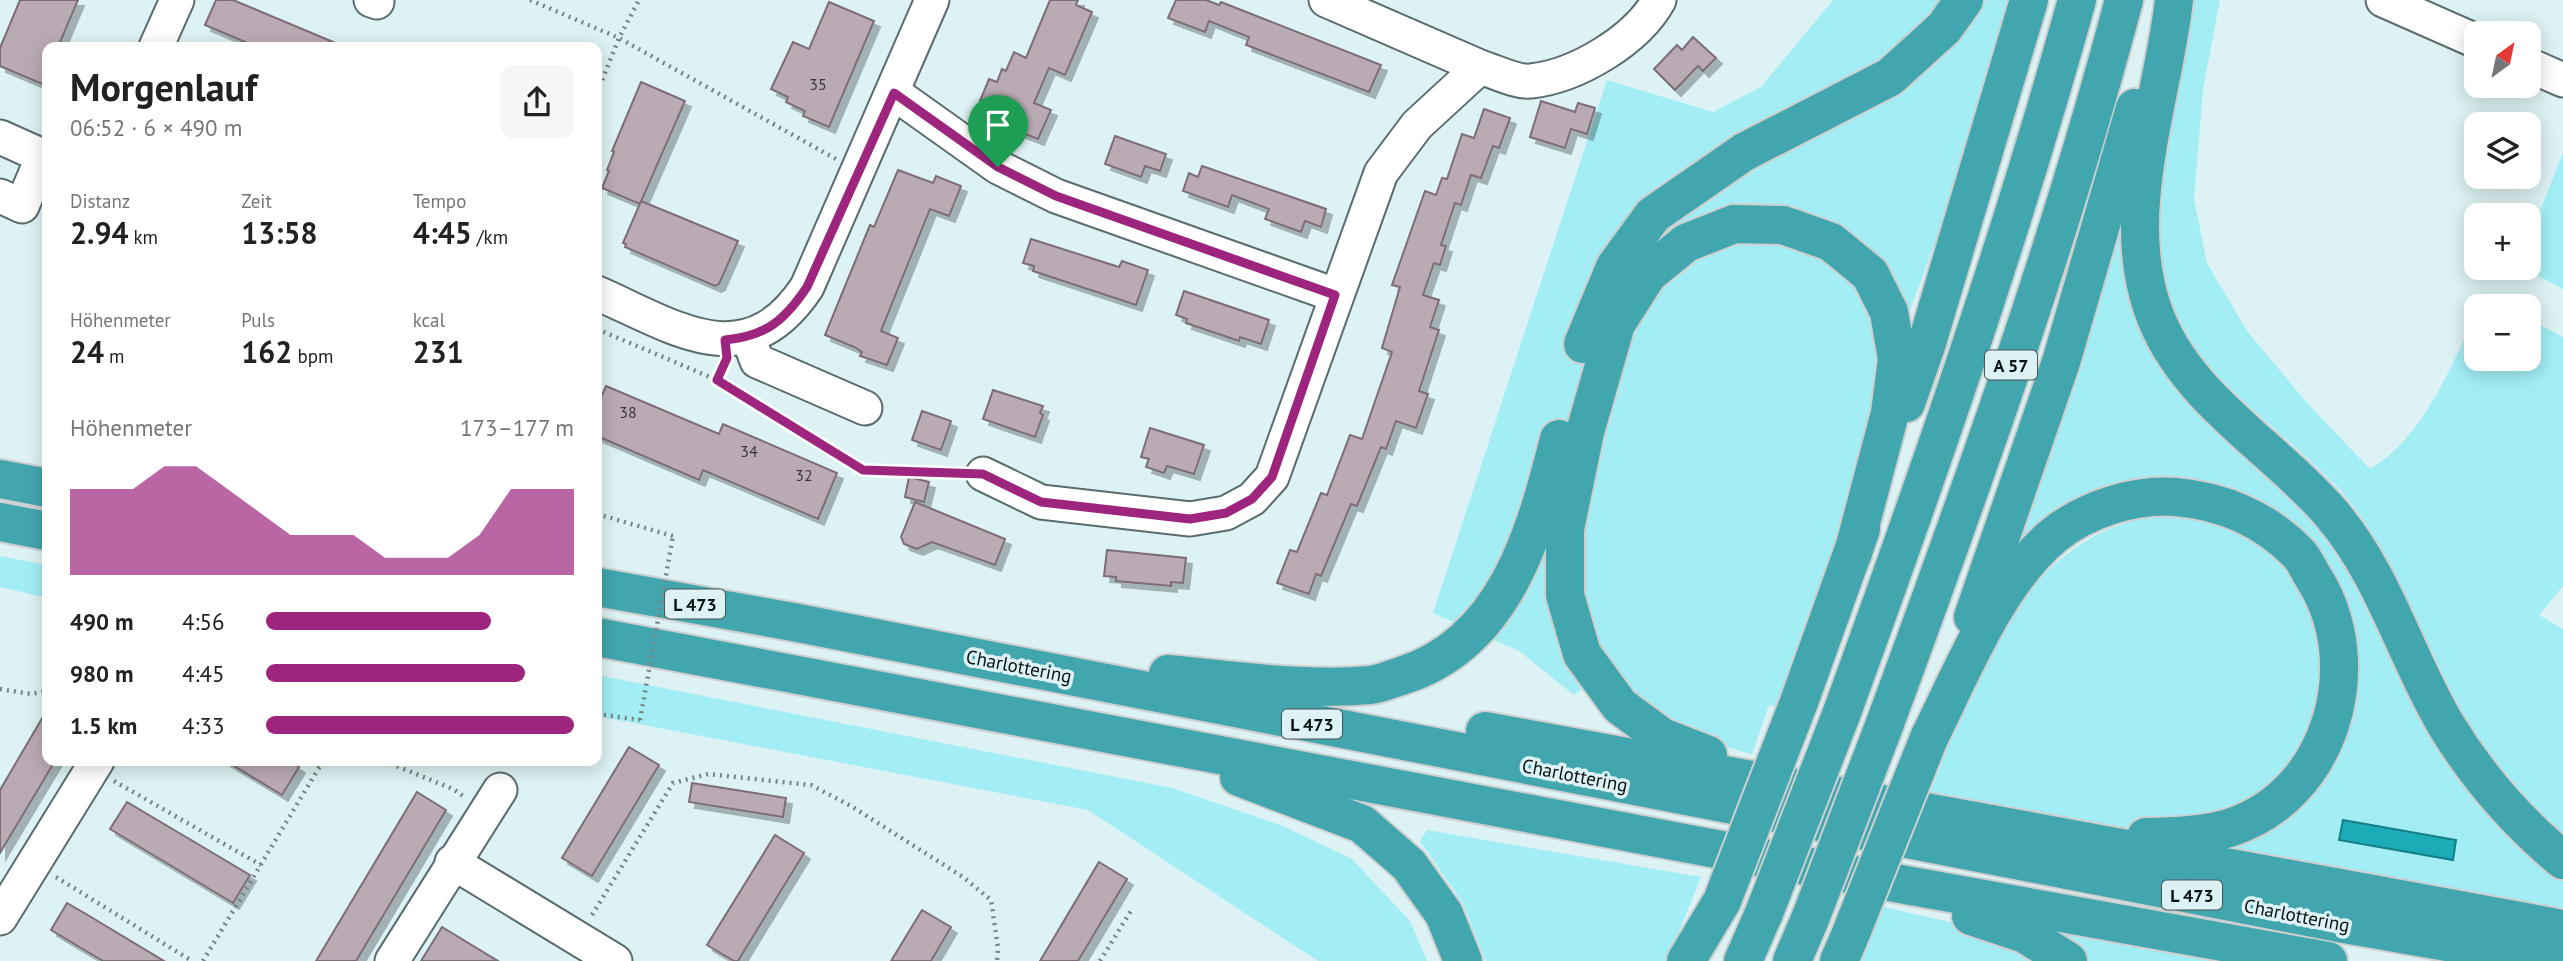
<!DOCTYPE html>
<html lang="de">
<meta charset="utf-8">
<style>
body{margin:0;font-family:"PT Sans",sans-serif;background:#f6f6f6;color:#222;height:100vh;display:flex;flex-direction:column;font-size:26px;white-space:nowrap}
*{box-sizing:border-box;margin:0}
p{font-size:23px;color:#767676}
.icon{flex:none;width:38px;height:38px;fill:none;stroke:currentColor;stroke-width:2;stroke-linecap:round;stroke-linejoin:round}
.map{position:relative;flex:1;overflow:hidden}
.side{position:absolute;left:42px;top:42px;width:560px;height:724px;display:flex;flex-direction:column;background:#fff;border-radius:14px;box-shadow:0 4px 18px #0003}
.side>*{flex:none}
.needle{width:46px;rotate:33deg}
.controls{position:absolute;left:2464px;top:21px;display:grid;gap:14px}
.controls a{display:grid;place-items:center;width:77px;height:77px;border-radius:14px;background:#fff;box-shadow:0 4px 18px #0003;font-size:35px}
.pin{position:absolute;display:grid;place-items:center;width:60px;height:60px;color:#fff;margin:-72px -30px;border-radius:50% 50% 50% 0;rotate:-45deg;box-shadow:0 0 7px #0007}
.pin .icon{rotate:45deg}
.round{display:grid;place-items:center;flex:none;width:74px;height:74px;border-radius:14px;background:#f6f6f6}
.head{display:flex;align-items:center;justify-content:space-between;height:119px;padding:0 28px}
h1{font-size:38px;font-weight:700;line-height:52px}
.figures{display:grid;grid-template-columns:repeat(3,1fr);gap:10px;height:119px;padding:7px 28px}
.figures div{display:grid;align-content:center}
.figures b{font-size:30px;font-weight:700}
.figures small{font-size:19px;font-weight:400}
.figures p{font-size:19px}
.chart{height:196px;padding:14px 28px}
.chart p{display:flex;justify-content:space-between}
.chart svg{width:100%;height:126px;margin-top:7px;fill:#9d257e;opacity:.7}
ul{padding:0 28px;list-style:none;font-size:23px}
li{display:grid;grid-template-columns:112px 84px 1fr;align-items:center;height:52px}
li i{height:18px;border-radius:9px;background:#9d257e}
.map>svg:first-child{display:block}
.green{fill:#a3eef5}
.water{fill:#1bacb7;stroke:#167e86;stroke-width:2}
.building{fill:#baaab4;stroke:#7b6d76;stroke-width:2;filter:url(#shadow)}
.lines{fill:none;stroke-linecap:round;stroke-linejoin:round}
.minor-casing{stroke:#5a6c6e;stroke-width:37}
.highway-casing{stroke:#ced0d0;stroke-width:42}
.path{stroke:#768486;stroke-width:4.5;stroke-dasharray:2 5;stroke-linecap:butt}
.minor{stroke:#fff;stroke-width:33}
.highway{stroke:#42a6af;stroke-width:38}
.highway-bridge-casing{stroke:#ced0d0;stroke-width:42;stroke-linecap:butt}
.path-bridge{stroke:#768486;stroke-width:4.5;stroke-dasharray:2 5;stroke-linecap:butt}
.highway-bridge{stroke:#42a6af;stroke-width:38}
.route-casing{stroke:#fff;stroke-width:14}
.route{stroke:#9d257e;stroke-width:9}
.labels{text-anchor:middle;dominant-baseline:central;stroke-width:7;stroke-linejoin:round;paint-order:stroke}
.number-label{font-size:16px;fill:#37383b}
.shield{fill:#ddf2f4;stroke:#4a5556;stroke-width:2}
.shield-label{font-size:18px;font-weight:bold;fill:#0b1213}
.street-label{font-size:19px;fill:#0b1213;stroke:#ddf2f4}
</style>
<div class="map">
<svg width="2563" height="961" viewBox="0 0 2563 961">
<defs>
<filter id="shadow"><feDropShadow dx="6" dy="6" stdDeviation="0" flood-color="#0004"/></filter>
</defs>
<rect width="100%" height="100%" fill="#ddf2f4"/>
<g class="green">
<path d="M 1833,0 L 2015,0 L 1992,89 L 1883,383 L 1845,530 L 1776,706 L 1769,705 L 1752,754 C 1684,737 1656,717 1612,664 L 1574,695 L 1519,651 L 1433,613 L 1607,80 L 1713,112 L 1761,87 Z"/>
<path d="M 2185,0 L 2220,0 L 2203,90 L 2194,199 L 2207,263 L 2247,331 L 2308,404 L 2370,469 C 2423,438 2450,368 2476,315 L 2476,359 L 2529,359 L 2529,319 L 2563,337 L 2563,586 L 2539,615 L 2563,629 L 2563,834 C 2546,817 2526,800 2511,782 C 2483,749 2459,709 2439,670 C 2408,609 2387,542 2340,490 C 2286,431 2200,380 2170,303 C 2135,211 2170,94 2185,0 Z"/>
<polygon points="2563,153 2563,289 2523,268 2529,268 2529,239"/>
<polygon points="2122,214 2128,264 2301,500 2563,872 2563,911 2224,847 2335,738 2308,556 2150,490 2009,574"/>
<path d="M 2160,515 C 2207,518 2252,531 2284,567 C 2358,649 2317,781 2217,816 C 2132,846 2016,812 1928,797 L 1942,764 L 1937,763 C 1985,657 2030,534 2160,515 Z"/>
<polygon points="0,556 47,565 47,598 0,587"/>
<polygon points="597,675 1172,788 1283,826 1352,859 1410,921 1427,961 1318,961 1088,810 597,716"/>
<polygon points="1427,830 1701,877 1667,961 1486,961 1463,903 1420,841"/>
<polygon points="1871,904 1980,929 2054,961 1856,961"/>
<polygon points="2020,917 2243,961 2086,961"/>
</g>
<polygon class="water" points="2343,820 2456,840 2453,860 2339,840"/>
<g class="building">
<polygon points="20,0 78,0 58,47 47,47 47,86 0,66 0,48"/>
<polygon points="216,0 233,0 345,47 257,47 205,25"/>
<polygon points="1050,0 1078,0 1076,5 1092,12 1065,75 1049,68 1034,103 1051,110 1038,139 1012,129 1014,125 995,115 998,109 980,101 989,79 997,82 1002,69 1006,71 1014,52 1026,58"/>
<polygon points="1176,0 1206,0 1219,5 1221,2 1381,65 1369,92 1246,45 1249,37 1209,21 1205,32 1168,18"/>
<polygon points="829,2 874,21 829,127 803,116 805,111 786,102 788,97 771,89 793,42 809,49"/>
<polygon points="1693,37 1716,58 1703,71 1698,66 1675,90 1654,69 1677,45 1682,50"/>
<polygon points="641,82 685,101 640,204 602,188 609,171 607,170 614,152 612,151"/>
<polygon points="1541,101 1575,112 1578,103 1595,108 1587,134 1571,129 1565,148 1530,137"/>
<polygon points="1484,109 1510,118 1499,148 1493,146 1481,178 1471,175 1461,205 1455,203 1441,245 1446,246 1440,265 1434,263 1423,295 1439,300 1430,327 1439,330 1419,391 1428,394 1416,428 1396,421 1386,449 1381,447 1357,506 1351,504 1321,576 1316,574 1309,594 1277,583 1290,550 1297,552 1321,493 1327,495 1350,435 1362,439 1392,352 1382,348 1400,287 1392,285 1425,191 1436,195 1442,178 1447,179 1462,134 1474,138"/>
<polygon points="1115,136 1166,154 1160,171 1145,166 1141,177 1105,164"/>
<polygon points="1202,166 1326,209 1321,227 1305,221 1301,232 1265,219 1269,209 1232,195 1228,207 1183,191 1189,173 1198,177"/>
<polygon points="898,170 933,183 936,176 961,186 949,216 930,209 881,331 898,338 887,365 860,356 862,352 854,347 825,335 870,225 874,227"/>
<polygon points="641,201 738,241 719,284 715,286 625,247 626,244 623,243"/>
<polygon points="1031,239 1119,267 1122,261 1148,270 1136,305 1033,271 1034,266 1023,263"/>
<polygon points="1184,291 1269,320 1261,344 1240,337 1239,341 1186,323 1187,319 1176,315"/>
<polygon points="606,386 719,434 723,424 837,473 818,519 703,470 699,480 597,436 597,393 602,395"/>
<polygon points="993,390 1043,406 1040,413 1043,415 1035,437 983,419"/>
<polygon points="922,411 951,421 941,450 912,440"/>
<polygon points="1150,428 1204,445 1194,474 1167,466 1164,473 1146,467 1149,459 1141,457"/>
<polygon points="909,477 929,482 924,502 905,497"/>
<polygon points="915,502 1005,539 995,565 932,542 917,549 904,544 901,537"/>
<polygon points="1107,550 1186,558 1183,583 1171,582 1171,586 1116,581 1116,577 1104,576"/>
<polygon points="47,710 47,761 55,761 0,853 0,790"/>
<polygon points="629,747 659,765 592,876 562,858"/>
<polygon points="226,761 289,761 299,767 282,795"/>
<polygon points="692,783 786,798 783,817 689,802"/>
<polygon points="417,792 446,810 356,961 316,961"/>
<polygon points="127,802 250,875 233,903 110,829"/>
<polygon points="775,835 804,853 738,961 734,961 707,945"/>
<polygon points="1099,862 1127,879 1078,961 1040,961"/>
<polygon points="67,903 86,914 164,961 103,961 51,930"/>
<polygon points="922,910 951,927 931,961 891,961"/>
<polygon points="442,927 498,961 421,961"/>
</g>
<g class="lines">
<g class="minor-casing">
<g id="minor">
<polyline points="371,0 377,2"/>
<polyline points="1326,0 1480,67"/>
<polyline points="2383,0 2476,41"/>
<polyline points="156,47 177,0"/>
<polyline points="2529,65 2563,80"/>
<polyline points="894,93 998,167 1056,196 1335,295"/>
<polyline points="0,137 47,158"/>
<polyline points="0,196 22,206 43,156"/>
<path d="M 597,293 C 675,327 746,379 807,287 L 932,0"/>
<polyline points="748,337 757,361 865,408"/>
<path d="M 983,474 L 1041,502 L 1190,519 L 1226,513 L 1252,499 L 1272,477 L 1381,173 L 1417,125 L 1480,67 C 1494,71 1517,83 1531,81 C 1577,76 1637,40 1659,0"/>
<polyline points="452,862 615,961"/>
<polyline points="0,918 97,761"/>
<polyline points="392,961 500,790"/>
</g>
</g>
<g class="highway-casing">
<g id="highway">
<path d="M 2174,0 C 2163,98 2119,210 2152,307 C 2181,396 2272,445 2330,512 C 2384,574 2405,656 2446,725 C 2477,776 2517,822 2563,860"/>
<polyline points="1583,344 1615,267 1653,215 1744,152 1890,77 1944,28 1964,0"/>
<polyline points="1906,403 1926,346 2029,0"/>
<polyline points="0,479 47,488"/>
<polyline points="0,522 47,531"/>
<polyline points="597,587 793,622 2339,923 2554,961"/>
<polyline points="1973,617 2061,362 2135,108"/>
<polyline points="597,637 1906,885 2328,961"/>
<path d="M 1168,674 C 1234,680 1303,691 1370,685 C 1381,684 1391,679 1401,676 C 1505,644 1535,534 1559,439"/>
<polyline points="1799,702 1861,529"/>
<path d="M 1841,715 C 1927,479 2010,242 2077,0"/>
<path d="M 1884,726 C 1972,487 2059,246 2124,0"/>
<polyline points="1485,731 2563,929"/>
<path d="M 1929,738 C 1961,674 1997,583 2053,536 C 2086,509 2134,494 2176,497 C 2222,501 2265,519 2298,553 C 2305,560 2309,571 2315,580 C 2368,666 2331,796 2229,828 C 2202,836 2174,837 2146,837"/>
<polyline points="1708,755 1662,737 1620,706 1582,654 1565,595 1565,529 1585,432 1616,324 1648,274 1686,243 1734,224 1783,225 1831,242 1870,274 1889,312 1897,359 1890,413 1853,553"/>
<polyline points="1239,777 1362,824 1409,865 1444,914 1463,961"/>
<polyline points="1971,916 2025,934 2068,961"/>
<polyline points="1686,961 1722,901"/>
<polyline points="1743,961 1764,913"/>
<polyline points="1792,961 1810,919"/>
<polyline points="1839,961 1849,938"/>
</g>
</g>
<g class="path">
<polyline points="530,0 619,38 836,159"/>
<polyline points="597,93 619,38 639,0"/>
<polyline points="597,329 717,380"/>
<polyline points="725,364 717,380 863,470 958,473"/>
<polyline points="597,514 673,536"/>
<polyline points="0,689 31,694 47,691"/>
<polyline points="597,714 640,720"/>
<polyline points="313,761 320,766"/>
<polyline points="384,761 453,789 466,798"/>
<polyline points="114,781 261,865"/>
<polyline points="56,877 192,961"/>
<polyline points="592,915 673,783 708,774 811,785 851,806 963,877 991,900 998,948 997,961"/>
<polyline points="203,961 320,766 327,761"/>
<polyline points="1100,961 1132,909"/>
</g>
<use href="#minor" class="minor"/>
<use href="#highway" class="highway"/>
<g class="highway-bridge-casing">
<g id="highway-bridge">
<polyline points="1722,901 1799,702"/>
<polyline points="1764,913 1841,715"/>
<polyline points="1810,919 1884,726"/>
<polyline points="1849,938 1929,738"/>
</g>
</g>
<polyline class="path-bridge" points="640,720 673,536"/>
<use href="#highway-bridge" class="highway-bridge"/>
</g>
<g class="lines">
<g class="route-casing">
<path id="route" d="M 894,93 L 998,167 L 1056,196 L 1335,295 L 1272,477 L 1252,499 L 1226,513 L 1190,519 L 1041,502 L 983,474 L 863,470 L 717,380 L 727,358 L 725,340 C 766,336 784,321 807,287 Z"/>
</g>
<use href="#route" class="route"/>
</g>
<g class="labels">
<g class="number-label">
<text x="818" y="84">35</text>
<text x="628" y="412">38</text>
<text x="749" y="451">34</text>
<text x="804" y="475">32</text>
</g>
<g class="shield">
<rect x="1985" y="350.5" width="52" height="29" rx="5"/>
<rect x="665" y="589.5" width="60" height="29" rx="5"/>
<rect x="1282" y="709.5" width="60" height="29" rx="5"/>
<rect x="2162" y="880.5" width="60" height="29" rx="5"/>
</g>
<g class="shield-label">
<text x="2011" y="365">A 57</text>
<text x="695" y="604">L 473</text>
<text x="1312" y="724">L 473</text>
<text x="2192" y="895">L 473</text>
</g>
<g class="street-label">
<text transform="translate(1019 666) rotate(11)">Charlottering</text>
<text transform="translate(1575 775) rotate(11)">Charlottering</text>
<text transform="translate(2297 915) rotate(11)">Charlottering</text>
</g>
</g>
</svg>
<div class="controls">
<a><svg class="needle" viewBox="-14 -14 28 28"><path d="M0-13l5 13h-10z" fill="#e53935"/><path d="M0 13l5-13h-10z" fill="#767676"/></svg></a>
<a><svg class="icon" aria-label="layers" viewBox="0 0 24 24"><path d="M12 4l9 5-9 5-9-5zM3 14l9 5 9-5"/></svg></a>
<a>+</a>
<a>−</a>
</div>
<div class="pin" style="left:998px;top:167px;background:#1e9e55"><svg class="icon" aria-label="arrive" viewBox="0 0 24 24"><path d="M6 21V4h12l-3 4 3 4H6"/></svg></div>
<section class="side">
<div class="head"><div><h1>Morgenlauf</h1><p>06:52 · 6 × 490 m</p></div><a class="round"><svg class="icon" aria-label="share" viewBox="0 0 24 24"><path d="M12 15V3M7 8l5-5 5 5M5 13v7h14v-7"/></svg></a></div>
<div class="figures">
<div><p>Distanz</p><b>2.94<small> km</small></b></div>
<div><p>Zeit</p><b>13:58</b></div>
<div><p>Tempo</p><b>4:45<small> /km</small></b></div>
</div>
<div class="figures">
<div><p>Höhenmeter</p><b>24<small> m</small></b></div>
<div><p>Puls</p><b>162<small> bpm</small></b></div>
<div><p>kcal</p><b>231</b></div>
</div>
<div class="chart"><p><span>Höhenmeter</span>173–177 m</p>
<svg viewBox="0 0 160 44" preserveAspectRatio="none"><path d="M0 44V14L10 14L20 14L30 6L40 6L50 14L60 22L70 30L80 30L90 30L100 38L110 38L120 38L130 30L140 14L150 14L160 14V44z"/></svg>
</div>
<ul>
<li><b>490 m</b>4:56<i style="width:73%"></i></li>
<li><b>980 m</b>4:45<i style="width:84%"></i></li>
<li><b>1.5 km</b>4:33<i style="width:100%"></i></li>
</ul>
</section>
</div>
